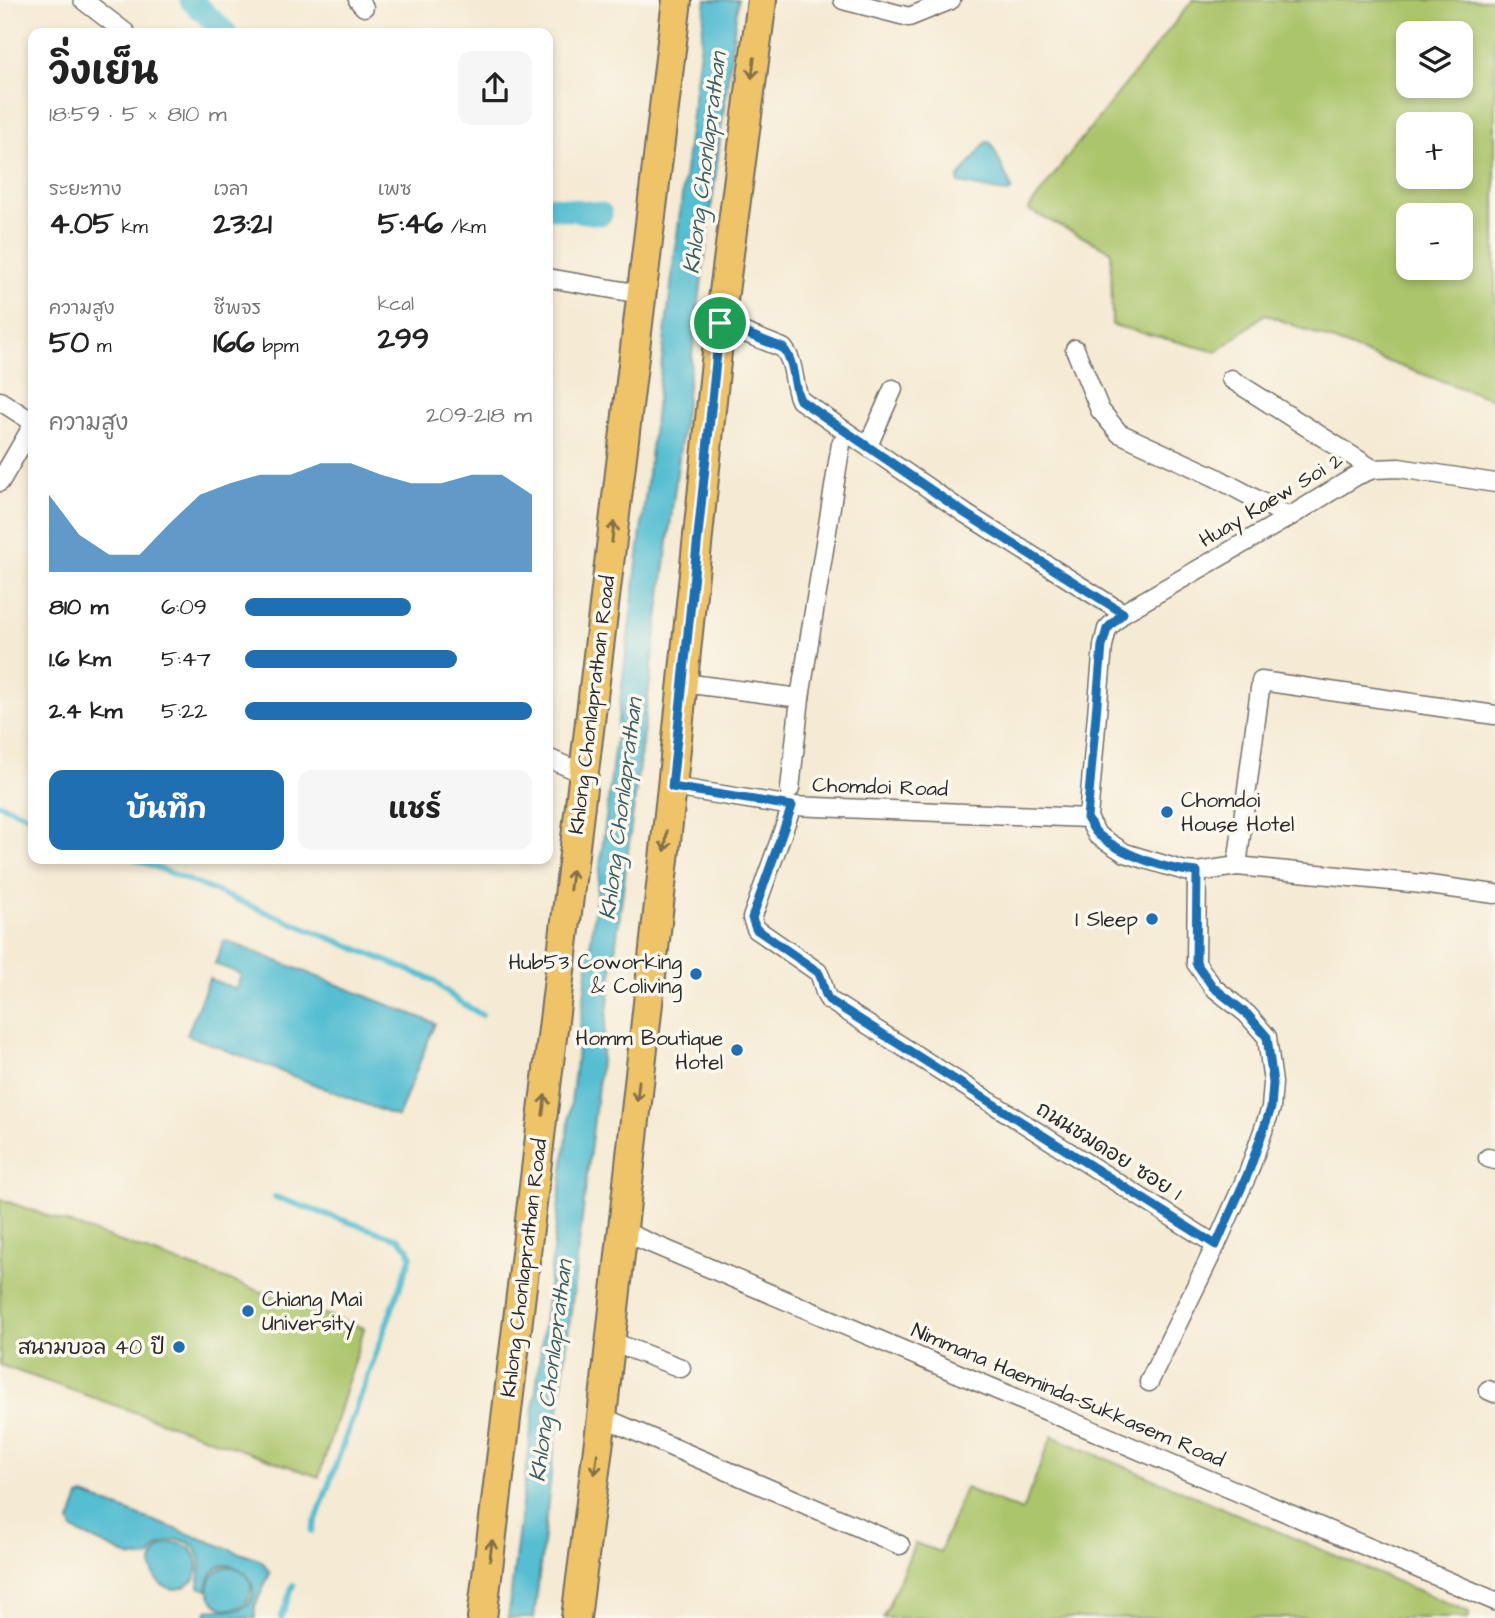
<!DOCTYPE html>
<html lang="th">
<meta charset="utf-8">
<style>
body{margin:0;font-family:"Architects Daughter","Playpen Sans Thai",sans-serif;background:#f6f6f6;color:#222;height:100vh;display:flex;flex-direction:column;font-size:26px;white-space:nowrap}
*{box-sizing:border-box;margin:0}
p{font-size:23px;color:#767676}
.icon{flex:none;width:38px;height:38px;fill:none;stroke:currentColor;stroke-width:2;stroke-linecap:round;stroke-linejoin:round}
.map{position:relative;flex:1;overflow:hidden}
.drawer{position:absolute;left:28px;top:28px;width:525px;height:836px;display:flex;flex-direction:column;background:#fff;border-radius:14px;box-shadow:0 4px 10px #0003}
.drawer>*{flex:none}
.fabs{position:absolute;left:1396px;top:21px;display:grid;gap:14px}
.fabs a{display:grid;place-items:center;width:77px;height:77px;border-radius:14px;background:#fff;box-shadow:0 4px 10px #0003;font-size:35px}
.pin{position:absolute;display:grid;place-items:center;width:60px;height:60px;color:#fff;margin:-30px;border:4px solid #fff;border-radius:50%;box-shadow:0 2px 7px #0007}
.round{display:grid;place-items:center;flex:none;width:74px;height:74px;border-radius:14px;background:#f6f6f6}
.overview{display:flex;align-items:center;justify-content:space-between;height:119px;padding:0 21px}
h1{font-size:38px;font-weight:700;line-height:52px}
.metrics{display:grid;grid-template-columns:repeat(3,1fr);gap:10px;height:119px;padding:7px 21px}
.metrics div{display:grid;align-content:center}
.metrics b{font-size:30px;font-weight:700}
.metrics small{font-size:19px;font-weight:400}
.metrics p{font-size:19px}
.chart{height:196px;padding:14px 21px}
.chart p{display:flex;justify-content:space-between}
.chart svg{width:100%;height:126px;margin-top:7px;fill:#1f6fb2;opacity:.7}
.action{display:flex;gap:14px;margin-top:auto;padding:14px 21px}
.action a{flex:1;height:80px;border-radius:14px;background:#1f6fb2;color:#fff;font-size:28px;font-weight:700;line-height:80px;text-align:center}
.action a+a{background:#f6f6f6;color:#222}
ul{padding:0 21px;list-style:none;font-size:23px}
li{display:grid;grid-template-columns:112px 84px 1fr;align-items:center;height:52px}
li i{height:18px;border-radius:9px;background:#1f6fb2}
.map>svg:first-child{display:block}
.green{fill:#abc56b;stroke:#6b784b;stroke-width:2;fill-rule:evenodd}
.water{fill:#55bed1;stroke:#40747e;stroke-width:2}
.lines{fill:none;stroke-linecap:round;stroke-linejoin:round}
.stream{stroke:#55bed1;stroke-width:6}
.canal{stroke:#55bed1;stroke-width:23}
.minor-casing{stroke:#726e66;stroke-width:21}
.primary-casing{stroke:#726e66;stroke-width:32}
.minor{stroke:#fff;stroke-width:18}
.primary{stroke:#efc469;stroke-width:28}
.oneway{stroke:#837047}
.route-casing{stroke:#fff;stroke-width:14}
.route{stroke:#1f6fb2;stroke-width:9}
.poi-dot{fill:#1f6fb2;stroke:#fbf7ec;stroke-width:2.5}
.labels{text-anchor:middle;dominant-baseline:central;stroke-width:7;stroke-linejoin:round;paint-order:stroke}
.street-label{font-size:21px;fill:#2b2b2b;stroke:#fbf7ec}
.poi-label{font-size:21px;fill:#2b2b2b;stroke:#fbf7ec;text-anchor:end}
.water-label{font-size:23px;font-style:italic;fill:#3a5e65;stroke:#fbf7ec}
</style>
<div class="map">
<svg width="1495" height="1618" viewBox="0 0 1495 1618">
<rect width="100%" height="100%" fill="#fbf7ec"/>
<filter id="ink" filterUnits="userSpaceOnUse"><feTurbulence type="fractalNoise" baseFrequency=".0143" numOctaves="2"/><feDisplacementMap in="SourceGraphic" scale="14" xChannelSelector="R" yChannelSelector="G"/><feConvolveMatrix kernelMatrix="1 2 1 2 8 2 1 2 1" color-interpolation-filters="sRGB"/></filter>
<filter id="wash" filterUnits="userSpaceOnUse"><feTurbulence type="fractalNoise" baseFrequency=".00686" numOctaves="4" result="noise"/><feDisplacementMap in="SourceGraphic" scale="28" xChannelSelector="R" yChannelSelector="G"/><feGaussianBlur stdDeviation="1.57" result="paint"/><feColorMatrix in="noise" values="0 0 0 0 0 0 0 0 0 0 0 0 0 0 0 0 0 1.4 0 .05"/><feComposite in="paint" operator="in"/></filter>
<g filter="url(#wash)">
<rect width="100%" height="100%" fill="#f5ead3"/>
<g class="green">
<path d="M 1193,0 L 1495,0 L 1495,400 L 1380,359 L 1265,314 L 1217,352 L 1112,325 L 1111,251 L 1028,210 L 1071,152 ZM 1409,33 L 1461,33 L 1461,86 L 1409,86 ZM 1409,124 L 1461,124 L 1461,177 L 1409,177 ZM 1409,215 L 1461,215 L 1461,268 L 1409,268 Z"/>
<polygon points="0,1199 364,1328 319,1477 0,1365"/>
<polygon points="1052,1436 1469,1612 1469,1618 883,1618 915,1543 940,1552 965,1488 1022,1511"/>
</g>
<g class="water">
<polygon points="706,0 738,0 603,1044 534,1618 508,1618"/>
<polygon points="986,142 991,143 1012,189 1008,193 959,183 958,179"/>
<polygon points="224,940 435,1023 398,1117 187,1035 209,979 236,989 241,974 215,964"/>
<path d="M 84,1495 L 262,1561 L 270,1573 L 255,1606 L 255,1618 L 209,1618 L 206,1616 L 207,1610 C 220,1607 230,1613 240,1609 C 282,1589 213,1533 207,1590 L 199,1587 C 198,1577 203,1568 200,1558 C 191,1532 162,1536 150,1557 L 132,1558 L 73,1530 L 70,1522 L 79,1497 Z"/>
<circle cx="175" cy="1566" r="23"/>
<circle cx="230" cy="1588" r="21"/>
</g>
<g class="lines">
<g class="stream">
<polyline points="0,804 33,818"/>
<polyline points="136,859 433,980 458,1001 482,1015"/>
<polyline points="275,1197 399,1239 408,1248 411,1256 312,1531"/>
<polyline points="281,1618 293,1585"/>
</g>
<g class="canal">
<polyline points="191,0 226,33"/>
<polyline points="548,207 601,214"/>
</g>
</g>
</g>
<g filter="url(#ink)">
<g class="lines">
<g class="minor-casing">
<g id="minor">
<polyline points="83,0 126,33"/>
<polyline points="358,0 364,7"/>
<polyline points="843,0 909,17 951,0"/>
<polyline points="548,278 641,294"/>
<path d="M 720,323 L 783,348 C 796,363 792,383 800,400 L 966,514 L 1123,613"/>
<polyline points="1075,349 1100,410 1119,433 1215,477 1289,517"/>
<polyline points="1231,379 1373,469"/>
<polyline points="0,401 33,422"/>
<polyline points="868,446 893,389"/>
<polyline points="0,482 33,425"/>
<polyline points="1495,483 1399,468 1373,469 1356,476 1289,517 1123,613 1107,629 1103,646 1088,818 1097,835 1125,853 1185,871 1197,872 1237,866 1261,681 1495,715"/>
<polyline points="683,683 800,698"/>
<polyline points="548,758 584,774"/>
<polyline points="672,787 792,806 1088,818"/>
<polyline points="790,789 800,698 841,444"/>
<path d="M 792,806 L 752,918 L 756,929 L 818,972 C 824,981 822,991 829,1000 L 1216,1245 L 1249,1171 L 1271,1108 L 1273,1083 L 1267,1037 L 1247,1014 L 1213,987 L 1196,963 L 1197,872"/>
<polyline points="1237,866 1422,884 1495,894"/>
<polyline points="1488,1158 1495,1160"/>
<polyline points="622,1231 1495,1601"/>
<polyline points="610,1341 681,1368"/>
<polyline points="1149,1382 1216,1245"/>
<polyline points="1488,1390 1495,1393"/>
<polyline points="602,1417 900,1545"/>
</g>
</g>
<g class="primary-casing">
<g id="primary">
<polyline points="482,1618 677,0"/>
<polyline points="576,1618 602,1417 672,787 720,323 762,0"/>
</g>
</g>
<use href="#minor" class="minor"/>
<use href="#primary" class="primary"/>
</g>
<defs><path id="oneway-shaft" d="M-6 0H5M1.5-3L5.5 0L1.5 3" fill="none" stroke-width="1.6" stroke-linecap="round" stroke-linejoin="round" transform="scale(1.75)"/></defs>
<g class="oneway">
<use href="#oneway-shaft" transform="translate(753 68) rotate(97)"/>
<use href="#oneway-shaft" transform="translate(613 532) rotate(-83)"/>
<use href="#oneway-shaft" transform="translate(666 841) rotate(96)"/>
<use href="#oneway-shaft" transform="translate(571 880) rotate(-83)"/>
<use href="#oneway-shaft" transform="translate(638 1091) rotate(96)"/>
<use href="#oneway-shaft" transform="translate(544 1105) rotate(-83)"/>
<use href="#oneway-shaft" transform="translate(596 1464) rotate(97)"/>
<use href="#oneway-shaft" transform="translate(491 1550) rotate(-83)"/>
</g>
</g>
<g class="lines" filter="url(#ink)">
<g class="route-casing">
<path id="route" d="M 720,323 L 783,348 C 796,363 792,383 800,400 L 966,514 L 1123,613 L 1107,629 L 1102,646 L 1087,818 C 1091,824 1094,832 1100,836 C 1123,855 1167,870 1197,872 L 1196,963 L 1213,987 L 1247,1014 L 1267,1037 L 1273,1083 L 1271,1108 L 1249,1171 L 1216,1245 L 829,1000 C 822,991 824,981 818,972 L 756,929 L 752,918 L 792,806 L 672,787 Z"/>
</g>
<use href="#route" class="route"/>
</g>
<g class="poi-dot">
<circle cx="1167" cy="812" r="7"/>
<circle cx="1152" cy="919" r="7"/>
<circle cx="696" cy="974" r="7"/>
<circle cx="737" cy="1050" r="7"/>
<circle cx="248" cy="1311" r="7"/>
<circle cx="179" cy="1347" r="7"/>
</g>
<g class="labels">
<g class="street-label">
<text transform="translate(1271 500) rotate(-31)">Huay Kaew Soi 2</text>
<text transform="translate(592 705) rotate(-83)">Khlong Chonlaprathan Road</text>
<text transform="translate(880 787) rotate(2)">Chomdoi Road</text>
<text transform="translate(1109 1151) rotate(32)">ถนนชมดอย ซอย 1</text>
<text transform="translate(524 1268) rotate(-83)">Khlong Chonlaprathan Road</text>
<text transform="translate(1068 1395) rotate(23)">Nimmana Haeminda-Sukkasem Road</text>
</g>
<g class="poi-label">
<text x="1181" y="800" text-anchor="start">Chomdoi<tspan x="1181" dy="24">House Hotel</tspan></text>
<text x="1138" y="919">I Sleep</text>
<text x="682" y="962">Hub53 Coworking<tspan x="682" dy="24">&amp; Coliving</tspan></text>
<text x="723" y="1038">Homm Boutique<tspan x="723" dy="24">Hotel</tspan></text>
<text x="262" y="1299" text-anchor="start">Chiang Mai<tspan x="262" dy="24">University</tspan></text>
<text x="165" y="1347">สนามบอล 40 ปี</text>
</g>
<g class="water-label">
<text transform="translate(705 163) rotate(-83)">Khlong Chonlaprathan</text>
<text transform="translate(621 809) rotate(-83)">Khlong Chonlaprathan</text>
<text transform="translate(551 1371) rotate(-83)">Khlong Chonlaprathan</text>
</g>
</g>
</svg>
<div class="fabs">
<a><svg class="icon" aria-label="layers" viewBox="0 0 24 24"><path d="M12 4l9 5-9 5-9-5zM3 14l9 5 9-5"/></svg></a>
<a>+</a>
<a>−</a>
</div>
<div class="pin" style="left:720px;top:323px;background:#1e9e55"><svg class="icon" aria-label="arrive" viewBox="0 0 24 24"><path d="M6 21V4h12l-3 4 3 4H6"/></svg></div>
<section class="drawer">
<div class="overview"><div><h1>วิ่งเย็น</h1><p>18:59 · 5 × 810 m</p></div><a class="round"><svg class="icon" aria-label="share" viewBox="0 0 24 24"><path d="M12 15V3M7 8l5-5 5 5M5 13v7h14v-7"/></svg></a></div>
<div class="metrics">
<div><p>ระยะทาง</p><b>4.05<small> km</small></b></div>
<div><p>เวลา</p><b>23:21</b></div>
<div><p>เพซ</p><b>5:46<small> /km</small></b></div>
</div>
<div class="metrics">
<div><p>ความสูง</p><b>50<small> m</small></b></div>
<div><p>ชีพจร</p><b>166<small> bpm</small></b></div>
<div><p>kcal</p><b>299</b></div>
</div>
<div class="chart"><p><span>ความสูง</span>209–218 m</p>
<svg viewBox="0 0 160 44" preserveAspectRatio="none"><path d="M0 44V17L10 31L20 38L30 38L40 27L50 17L60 13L70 10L80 10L90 6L100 6L110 10L120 13L130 13L140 10L150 10L160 17V44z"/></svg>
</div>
<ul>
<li><b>810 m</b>6:09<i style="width:58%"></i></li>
<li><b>1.6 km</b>5:47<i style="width:74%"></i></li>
<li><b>2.4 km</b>5:22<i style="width:100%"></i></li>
</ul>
<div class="action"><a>บันทึก</a><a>แชร์</a></div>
</section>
</div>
